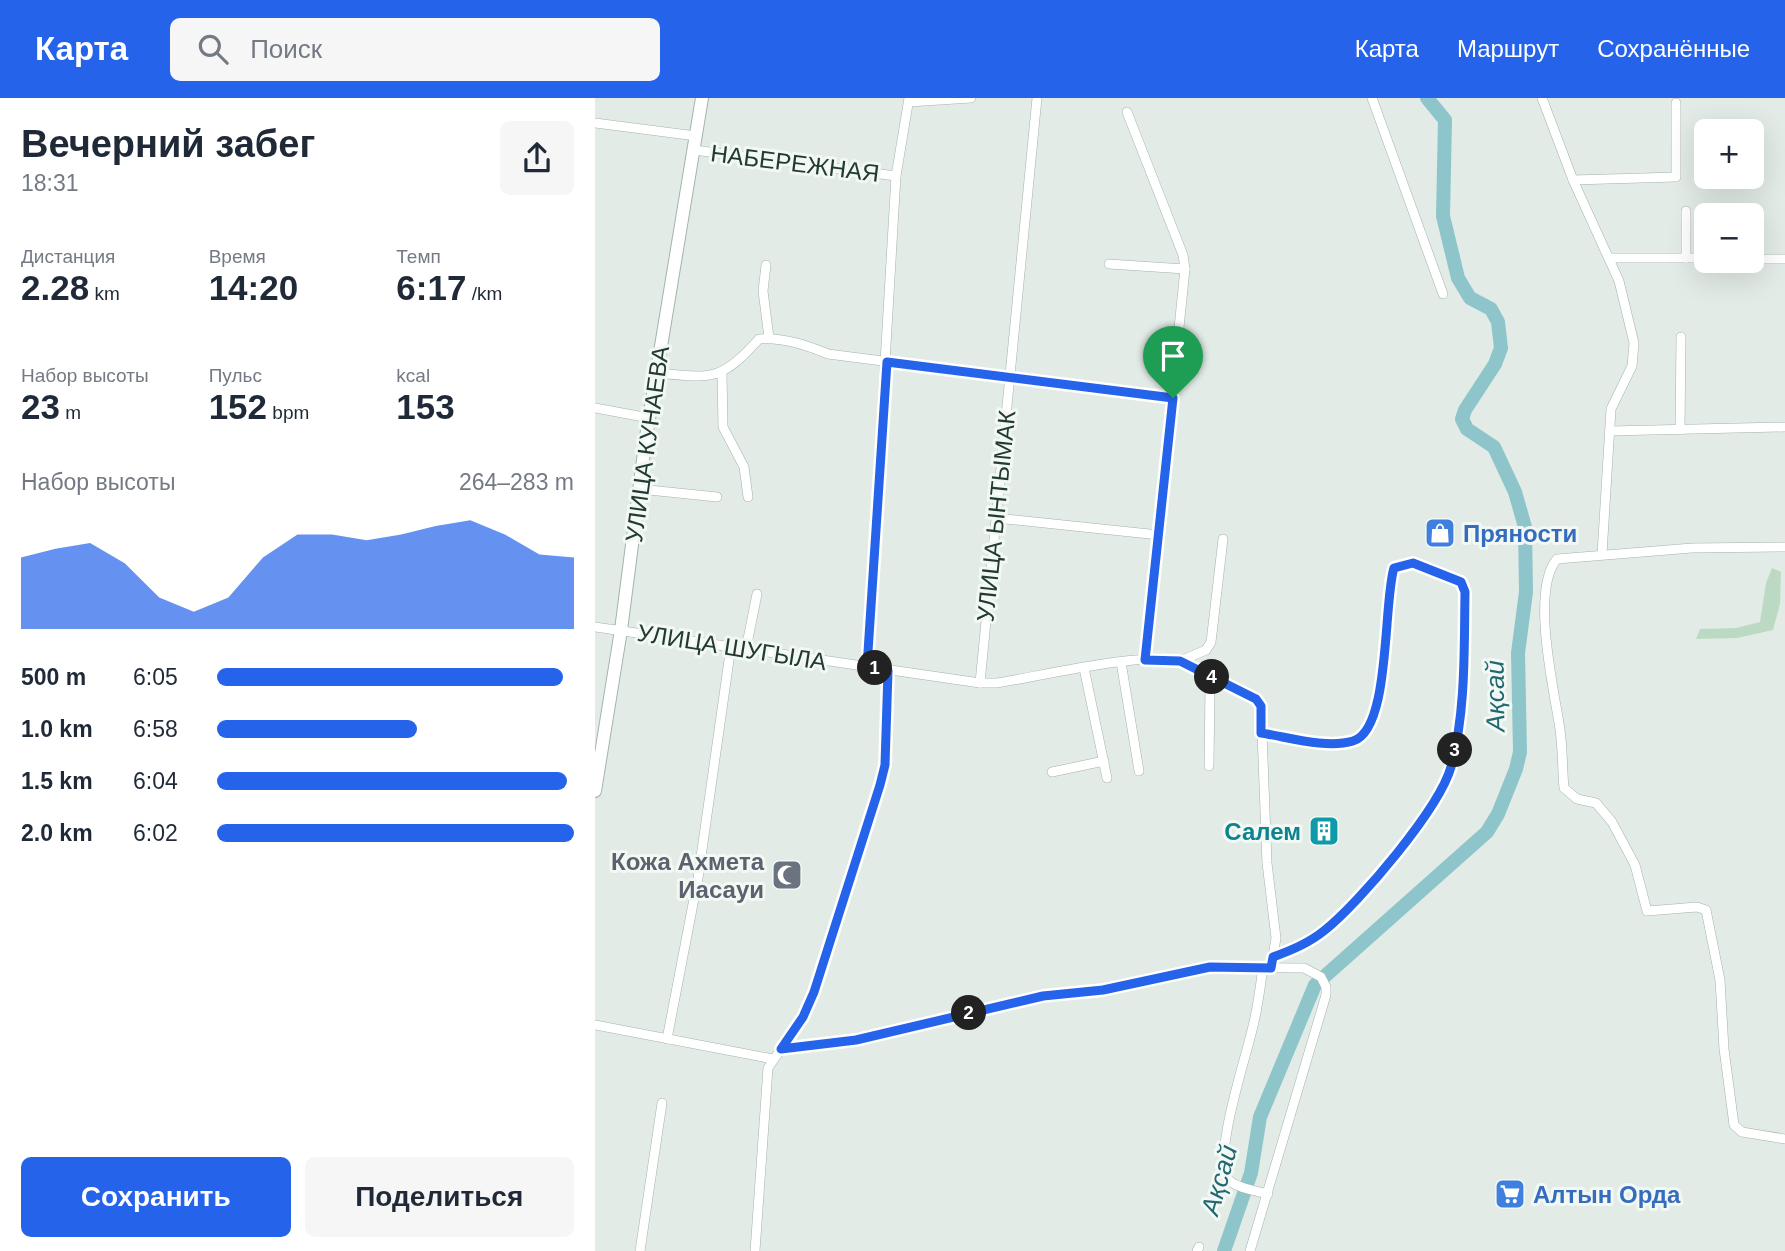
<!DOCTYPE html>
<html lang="ru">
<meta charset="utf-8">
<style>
body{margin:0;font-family:Arial,sans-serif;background:#f6f6f7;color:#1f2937;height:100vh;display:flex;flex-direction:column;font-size:26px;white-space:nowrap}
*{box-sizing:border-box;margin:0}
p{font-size:23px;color:#747a83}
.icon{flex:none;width:38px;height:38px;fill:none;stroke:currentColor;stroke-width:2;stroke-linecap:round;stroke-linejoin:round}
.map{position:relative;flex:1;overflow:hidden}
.panel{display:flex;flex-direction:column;background:#fff;width:595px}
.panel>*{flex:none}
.tools{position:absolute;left:1099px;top:21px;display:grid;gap:14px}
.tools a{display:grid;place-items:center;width:70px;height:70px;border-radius:10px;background:#fff;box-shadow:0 7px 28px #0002;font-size:35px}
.pin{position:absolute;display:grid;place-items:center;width:60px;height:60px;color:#fff;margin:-72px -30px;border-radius:50% 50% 50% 0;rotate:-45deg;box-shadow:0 0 7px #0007}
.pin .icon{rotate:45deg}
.km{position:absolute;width:35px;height:35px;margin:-18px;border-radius:50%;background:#222;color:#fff;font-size:19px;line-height:35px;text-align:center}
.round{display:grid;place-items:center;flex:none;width:74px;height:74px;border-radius:10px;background:#f6f6f7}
.overview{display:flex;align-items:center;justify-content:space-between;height:119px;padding:0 21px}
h1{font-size:38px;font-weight:600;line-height:52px}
.figures{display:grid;grid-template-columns:repeat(3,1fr);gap:10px;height:119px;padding:7px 21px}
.figures div{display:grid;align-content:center}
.figures b{font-size:35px;font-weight:600}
.figures small{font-size:19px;font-weight:400}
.figures p{font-size:19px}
.chart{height:196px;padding:14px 21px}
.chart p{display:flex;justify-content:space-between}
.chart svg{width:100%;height:126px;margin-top:7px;fill:#2563eb;opacity:.7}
.button{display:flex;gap:14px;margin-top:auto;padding:14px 21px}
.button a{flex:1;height:80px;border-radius:10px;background:#2563eb;color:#fff;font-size:28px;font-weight:600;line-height:80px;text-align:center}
.button a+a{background:#f6f6f7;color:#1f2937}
ul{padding:0 21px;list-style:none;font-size:23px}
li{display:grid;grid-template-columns:112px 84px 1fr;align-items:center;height:52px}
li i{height:18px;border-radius:9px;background:#2563eb}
header{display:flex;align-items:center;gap:42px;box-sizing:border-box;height:98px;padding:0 35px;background:#2563eb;color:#fff}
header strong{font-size:33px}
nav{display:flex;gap:38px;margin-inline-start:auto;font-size:24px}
.search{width:490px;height:63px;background:#f6f6f7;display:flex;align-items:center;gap:18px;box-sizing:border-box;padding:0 24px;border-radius:10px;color:#747a83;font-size:26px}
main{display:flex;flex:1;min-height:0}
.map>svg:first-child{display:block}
.green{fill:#bcdac3}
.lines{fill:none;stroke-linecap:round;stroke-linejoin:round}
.river{stroke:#8ec5cb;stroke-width:14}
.minor-casing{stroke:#a5b2ad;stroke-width:10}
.secondary-casing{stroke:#a1b5ad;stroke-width:14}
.minor{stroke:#fff;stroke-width:9}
.secondary{stroke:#fff;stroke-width:12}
.route-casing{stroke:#fff;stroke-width:14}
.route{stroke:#2563eb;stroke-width:9}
.labels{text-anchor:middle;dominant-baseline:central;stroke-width:6;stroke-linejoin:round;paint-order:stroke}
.street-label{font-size:24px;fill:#233a33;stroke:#f2f8f4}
.shop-label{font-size:24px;font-weight:bold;fill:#366cbe;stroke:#f2f8f4;text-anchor:start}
.culture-label{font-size:24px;font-weight:bold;fill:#0d838f;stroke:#f2f8f4;text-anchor:end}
.worship-label{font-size:24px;font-weight:bold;fill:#5b616d;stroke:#f2f8f4;text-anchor:end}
.water-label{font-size:26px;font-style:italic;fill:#236871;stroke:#f2f8f4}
</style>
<header>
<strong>Карта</strong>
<div class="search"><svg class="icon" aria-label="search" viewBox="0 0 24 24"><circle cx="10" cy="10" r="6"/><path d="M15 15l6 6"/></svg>Поиск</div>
<nav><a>Карта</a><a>Маршрут</a><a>Сохранённые</a></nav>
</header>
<main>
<section class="panel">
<div class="overview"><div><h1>Вечерний забег</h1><p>18:31</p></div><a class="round"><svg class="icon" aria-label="share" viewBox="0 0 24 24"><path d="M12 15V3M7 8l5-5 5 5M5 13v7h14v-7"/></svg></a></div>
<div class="figures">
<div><p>Дистанция</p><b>2.28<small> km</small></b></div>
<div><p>Время</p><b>14:20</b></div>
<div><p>Темп</p><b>6:17<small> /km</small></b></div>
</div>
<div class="figures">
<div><p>Набор высоты</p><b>23<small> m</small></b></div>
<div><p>Пульс</p><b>152<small> bpm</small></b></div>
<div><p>kcal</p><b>153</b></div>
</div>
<div class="chart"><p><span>Набор высоты</span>264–283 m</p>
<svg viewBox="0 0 160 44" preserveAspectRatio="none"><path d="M0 44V19L10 16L20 14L30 21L40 33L50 38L60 33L70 19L80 11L90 11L100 13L110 11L120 8L130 6L140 11L150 18L160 19V44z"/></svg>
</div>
<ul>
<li><b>500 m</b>6:05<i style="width:97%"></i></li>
<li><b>1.0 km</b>6:58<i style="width:56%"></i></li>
<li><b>1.5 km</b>6:04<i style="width:98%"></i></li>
<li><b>2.0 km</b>6:02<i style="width:100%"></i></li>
</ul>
<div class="button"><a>Сохранить</a><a>Поделиться</a></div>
</section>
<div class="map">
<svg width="1190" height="1153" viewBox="0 0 1190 1153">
<rect width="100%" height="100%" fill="#e2ebe6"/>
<polygon class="green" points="1177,470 1186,474 1185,506 1178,532 1142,540 1101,541 1105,531 1141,530 1165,524 1171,485"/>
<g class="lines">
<polyline class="river" points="629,1153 656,1075 665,1019 720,887 892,734 903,716 921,671 925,654 923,555 931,494 930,429 920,394 899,349 872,331 867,321 870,312 900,266 906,250 903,224 896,211 875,200 863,180 848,118 850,22 832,0"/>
<g class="minor-casing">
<g id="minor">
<polyline points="777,0 848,196"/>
<polyline points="947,0 978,82 1024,183 1039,245 1037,268 1016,311 1007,456"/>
<polyline points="314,4 376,0"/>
<polyline points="532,14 588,157 590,171 550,562"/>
<polyline points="0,25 101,38"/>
<polyline points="99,52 301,78"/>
<polyline points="978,82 1081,79 1081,5"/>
<polyline points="1164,120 1164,161"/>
<polyline points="1014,160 1111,160"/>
<polyline points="1091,160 1091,113"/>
<polyline points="1157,161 1190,161"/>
<polyline points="514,166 590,171"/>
<polyline points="171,167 168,193 174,240"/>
<path d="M 62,275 C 117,280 125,284 164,241 C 188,239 211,247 233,256 L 578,300"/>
<polyline points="127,275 128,329 149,369 153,399"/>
<polyline points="0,310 54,320"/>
<polyline points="1085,332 1086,239"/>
<polyline points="1015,333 1190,329"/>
<polyline points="44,391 122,399"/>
<polyline points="401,420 564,437"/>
<path d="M 1190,449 L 1097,450 L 962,461 C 936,491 958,588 964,625 C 968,646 967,669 969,690 L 982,701 L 1001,705 L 1017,724 L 1040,767 L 1052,813 L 1102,809 L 1111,812 L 1125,882 L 1129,951 L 1139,1027 L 1147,1034 L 1190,1041"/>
<path d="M 0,529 L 385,585 L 402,585 C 441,579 550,553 584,563 C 610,571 636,589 661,601 L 666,608 L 672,765 L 681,840 L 676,870"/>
<polyline points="151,551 162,496"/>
<polyline points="585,563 611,552 616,544 628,441"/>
<polyline points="526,564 544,673"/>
<polyline points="272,569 301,78 314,0"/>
<polyline points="489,570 512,680"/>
<polyline points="385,585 442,0"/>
<path d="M 666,635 C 694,639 731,651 758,643 C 796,632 787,504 799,470 L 818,465 L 866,484 L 870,494 C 869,551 870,613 856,669 C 851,686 839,700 830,715 C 791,775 746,832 678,859"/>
<polyline points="614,668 615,589 619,580"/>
<polyline points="457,674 509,663"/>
<path d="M 668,870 C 665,889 663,909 658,928 C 652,956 617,1060 633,1081 C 640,1090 662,1093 673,1096"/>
<polyline points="0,927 178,961"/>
<polyline points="72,941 103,780 136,548"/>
<polyline points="186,951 261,942 448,898 508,892 615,869 709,870 726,879 731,889 731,897 655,1153"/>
<polyline points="45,1153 67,1005"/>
<polyline points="160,1153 173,970 208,919 219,894 285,687 290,667 293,573"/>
<polyline points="602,1153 604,1149"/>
</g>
</g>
<g class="secondary-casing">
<polyline id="secondary" points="0,693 26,532 51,339 107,0"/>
</g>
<use href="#minor" class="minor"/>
<use href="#secondary" class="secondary"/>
</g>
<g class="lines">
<g class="route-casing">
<path id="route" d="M 292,264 L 578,300 L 550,562 L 585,563 L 661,601 L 666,608 L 666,635 C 693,639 731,651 758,643 C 796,632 788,504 799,470 L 818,465 L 866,484 L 870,494 C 869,551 871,613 856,669 C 844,711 765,804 730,832 C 714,845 697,852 678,859 L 676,870 L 615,869 L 508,892 L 448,898 L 261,942 L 186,951 L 208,919 L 219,894 L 285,687 L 290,667 L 293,573 L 272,569 Z"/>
</g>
<use href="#route" class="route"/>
</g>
<defs>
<g id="shop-square" transform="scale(1.575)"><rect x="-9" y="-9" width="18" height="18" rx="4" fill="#3f7fe0" stroke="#f2f8f4"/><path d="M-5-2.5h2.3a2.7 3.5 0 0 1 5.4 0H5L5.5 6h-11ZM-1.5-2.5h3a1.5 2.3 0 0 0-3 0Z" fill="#fff"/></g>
<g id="building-square" transform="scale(1.575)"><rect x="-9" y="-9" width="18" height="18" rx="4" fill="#0f9aa8" stroke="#f2f8f4"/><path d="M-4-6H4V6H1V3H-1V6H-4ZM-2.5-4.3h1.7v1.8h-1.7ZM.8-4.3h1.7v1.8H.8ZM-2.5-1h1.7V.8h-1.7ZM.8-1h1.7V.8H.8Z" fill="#fff"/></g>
<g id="mosque-square" transform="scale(1.575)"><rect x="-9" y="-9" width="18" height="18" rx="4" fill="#6b7280" stroke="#f2f8f4"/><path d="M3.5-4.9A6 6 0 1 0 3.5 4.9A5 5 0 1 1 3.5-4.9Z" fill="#fff"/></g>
<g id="supermarket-square" transform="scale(1.575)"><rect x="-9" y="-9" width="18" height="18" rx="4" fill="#3f7fe0" stroke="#f2f8f4"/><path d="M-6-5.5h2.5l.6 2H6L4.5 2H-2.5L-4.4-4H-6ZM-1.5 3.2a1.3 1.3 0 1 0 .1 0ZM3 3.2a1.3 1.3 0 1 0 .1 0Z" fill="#fff"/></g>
</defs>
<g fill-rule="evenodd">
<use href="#shop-square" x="845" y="435"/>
<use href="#building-square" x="729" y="733"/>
<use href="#mosque-square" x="192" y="777"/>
<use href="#supermarket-square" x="915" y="1096"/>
</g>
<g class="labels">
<g class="street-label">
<text transform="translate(200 65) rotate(7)">НАБЕРЕЖНАЯ</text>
<text transform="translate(52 346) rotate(-82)">УЛИЦА КУНАЕВА</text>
<text transform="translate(401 418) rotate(-84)">УЛИЦА ЫНТЫМАК</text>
<text transform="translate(137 549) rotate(9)">УЛИЦА ШУГЫЛА</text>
</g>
<g class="shop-label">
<text x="868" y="435">Пряности</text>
<text x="938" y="1096">Алтын Орда</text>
</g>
<g class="culture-label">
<text x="706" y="733">Салем</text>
</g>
<g class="worship-label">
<text x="169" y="763">Кожа Ахмета<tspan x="169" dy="28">Иасауи</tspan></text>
</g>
<g class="water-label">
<text transform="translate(900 598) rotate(-91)">Ақсай</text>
<text transform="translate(624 1082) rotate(-74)">Ақсай</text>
</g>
</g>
</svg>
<div class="tools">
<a>+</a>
<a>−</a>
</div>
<div class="pin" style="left:578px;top:300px;background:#1e9e55"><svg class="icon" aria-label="arrive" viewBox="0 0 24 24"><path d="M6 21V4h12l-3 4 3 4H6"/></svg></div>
<b class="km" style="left:280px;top:570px">1</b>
<b class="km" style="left:374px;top:915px">2</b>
<b class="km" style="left:860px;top:652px">3</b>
<b class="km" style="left:617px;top:579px">4</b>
</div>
</main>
